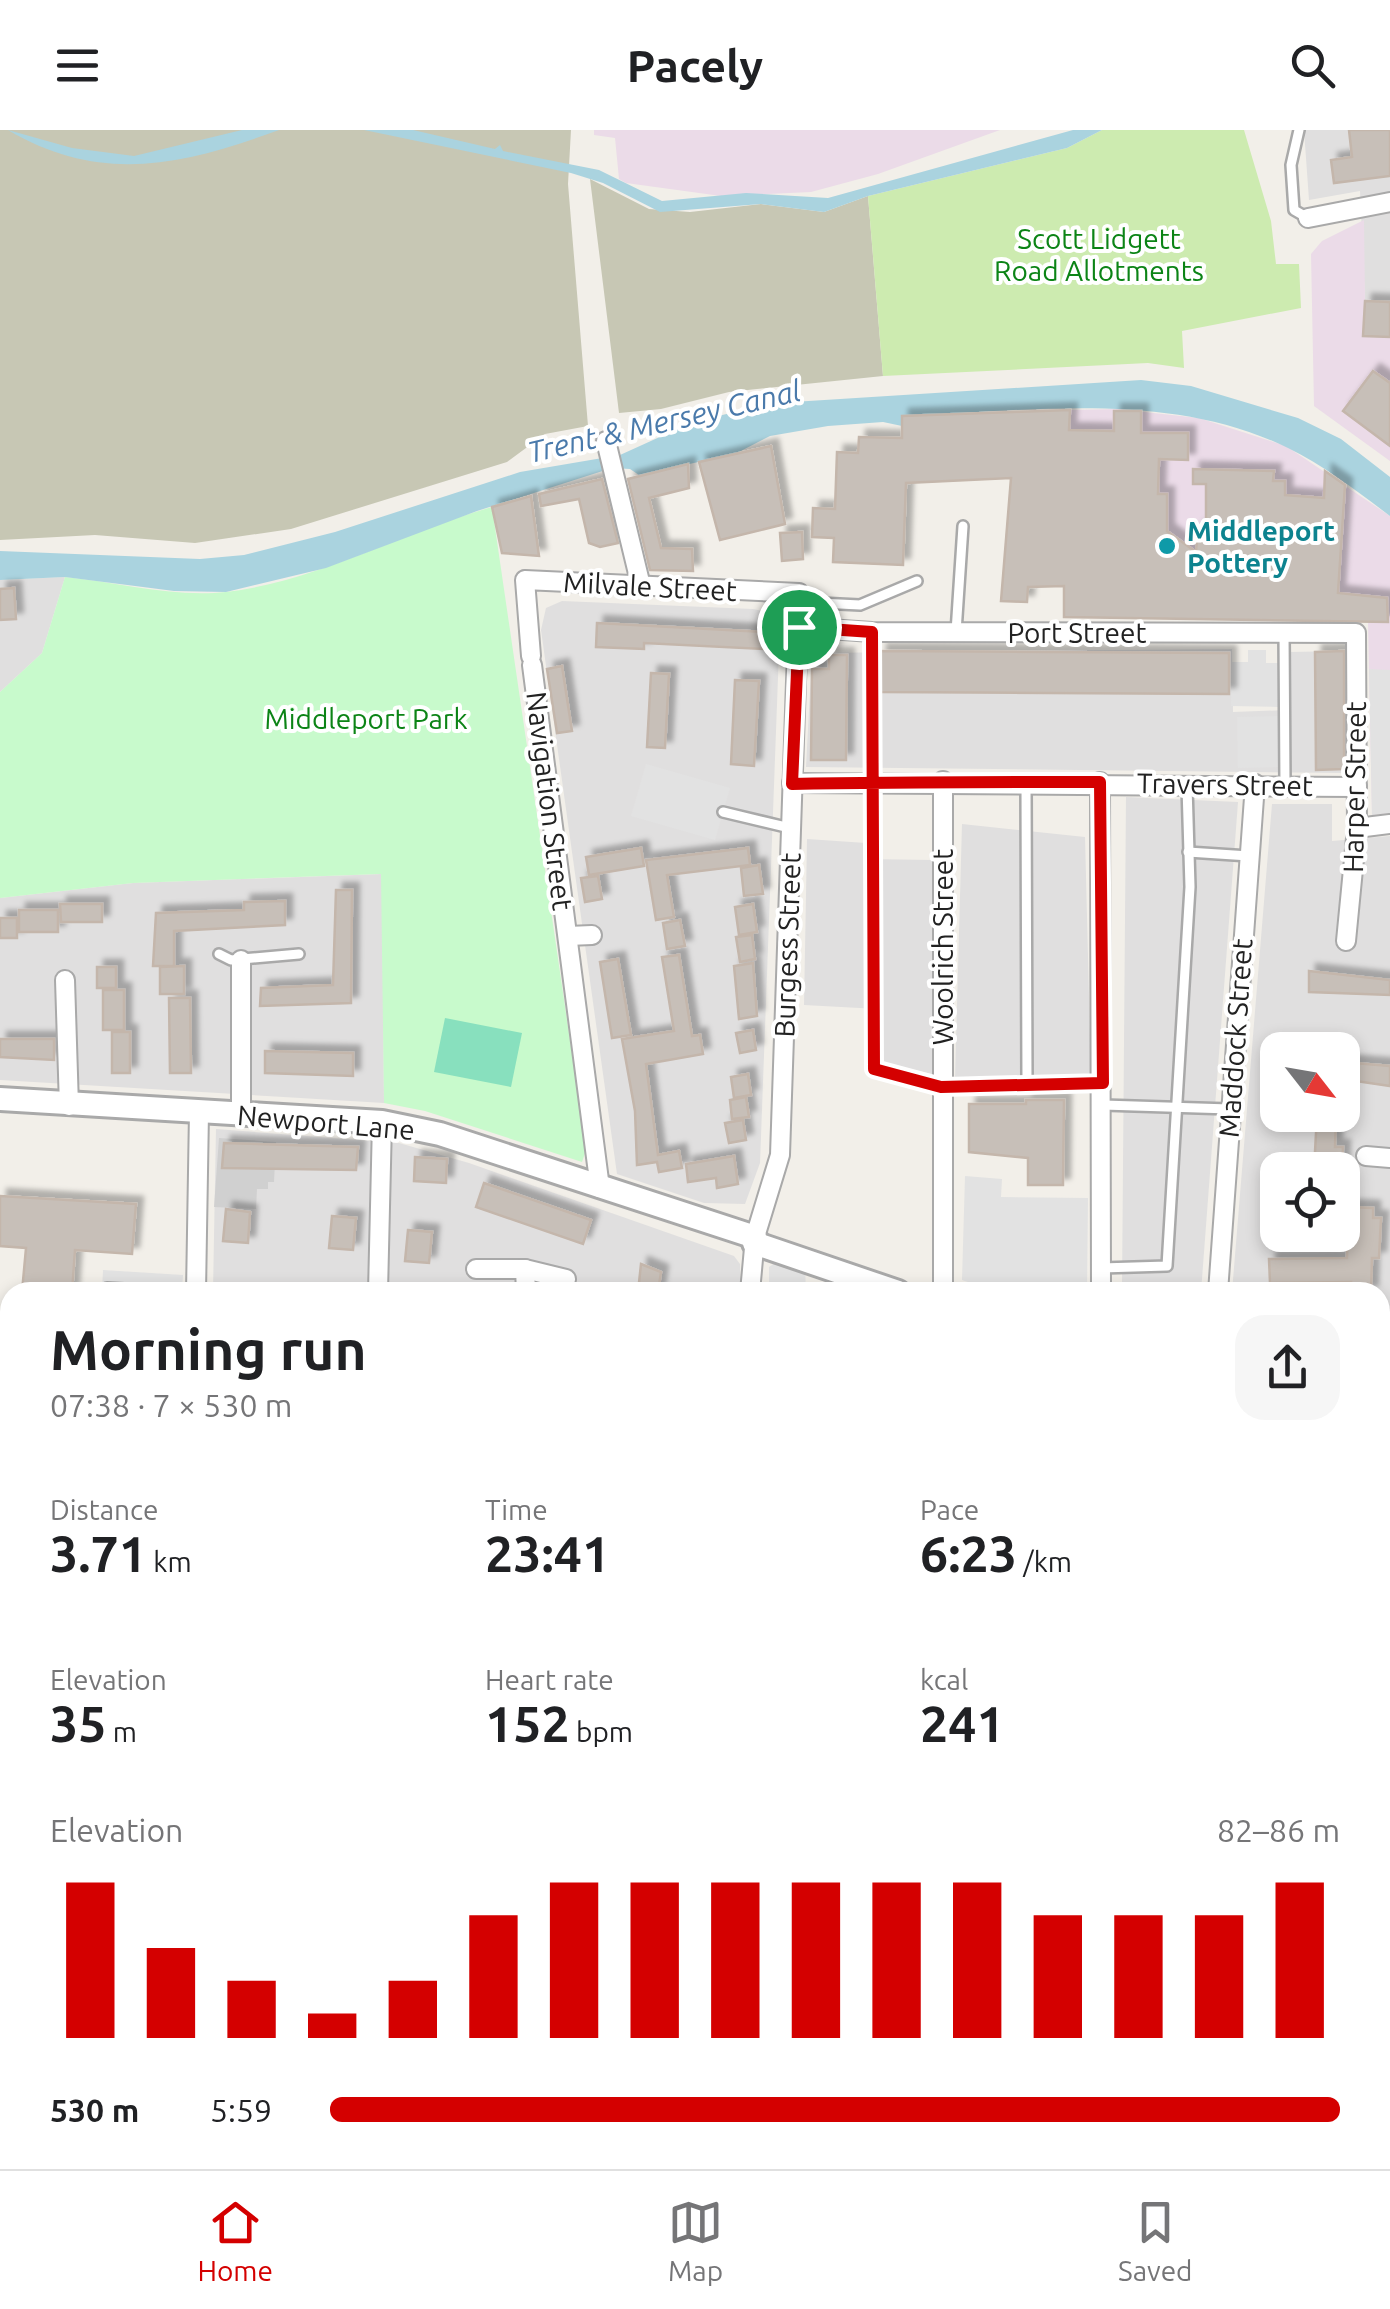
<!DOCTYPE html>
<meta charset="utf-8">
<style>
body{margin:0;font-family:Ubuntu,sans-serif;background:#f6f6f6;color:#202124;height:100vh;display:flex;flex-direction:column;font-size:38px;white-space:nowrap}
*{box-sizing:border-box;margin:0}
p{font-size:32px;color:#757577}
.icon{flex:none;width:55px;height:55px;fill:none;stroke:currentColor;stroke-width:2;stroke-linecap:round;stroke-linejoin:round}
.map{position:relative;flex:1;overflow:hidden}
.details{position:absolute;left:0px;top:1152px;width:1390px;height:888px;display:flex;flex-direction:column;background:#fff;border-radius:30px 30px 0 0;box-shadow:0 5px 15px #0003}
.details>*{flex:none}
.needle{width:65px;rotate:121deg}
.controls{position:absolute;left:1260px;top:902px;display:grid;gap:20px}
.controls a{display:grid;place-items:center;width:100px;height:100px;border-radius:20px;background:#fff;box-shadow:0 5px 15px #0003;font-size:50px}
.pin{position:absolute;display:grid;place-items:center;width:85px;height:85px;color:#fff;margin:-42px;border:5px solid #fff;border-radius:50%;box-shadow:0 2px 10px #0007}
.round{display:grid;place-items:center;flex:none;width:105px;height:105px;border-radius:30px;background:#f6f6f6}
.headline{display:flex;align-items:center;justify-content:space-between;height:170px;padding:0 50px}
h1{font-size:55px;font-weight:700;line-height:75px}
.stats{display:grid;grid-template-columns:repeat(3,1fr);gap:15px;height:170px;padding:10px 50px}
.stats div{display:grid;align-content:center}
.stats b{font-size:50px;font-weight:700}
.stats small{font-size:28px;font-weight:400}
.stats p{font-size:28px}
.chart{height:280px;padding:20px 50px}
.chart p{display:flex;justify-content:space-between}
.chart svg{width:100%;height:180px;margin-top:10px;stroke:#d40000;stroke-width:6}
ul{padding:0 50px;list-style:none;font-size:32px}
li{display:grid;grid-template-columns:160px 120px 1fr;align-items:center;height:75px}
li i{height:25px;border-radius:12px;background:#d40000}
header{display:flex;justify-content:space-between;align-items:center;height:130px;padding:0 50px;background:#fff;font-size:45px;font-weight:700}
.tab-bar{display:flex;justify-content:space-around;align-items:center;height:140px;border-top:2px solid #e0e0e0;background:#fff;font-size:28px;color:#757577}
.tab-bar a{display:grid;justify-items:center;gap:5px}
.tab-bar .selected{color:#d40000}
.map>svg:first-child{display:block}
.residential{fill:#e0dfdf;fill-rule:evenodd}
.commercial{fill:#f2dad9}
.industrial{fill:#ebdbe8}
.religious{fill:#d0d0d0}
.construction{fill:#c7c7b4}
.grass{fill:#cdebb0}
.park{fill:#c8facc}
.pitch{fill:#88e0be}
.parking{fill:#e2e2e2}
.water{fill:#aad3df}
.building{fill:#c7bfb8;stroke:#c4b6ab;stroke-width:2.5;filter:url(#shadow)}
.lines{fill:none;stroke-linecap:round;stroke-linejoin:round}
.service-casing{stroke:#a9a9a9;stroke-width:14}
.pedestrian-casing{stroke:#a9a9a9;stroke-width:19}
.minor-casing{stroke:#a9a9a9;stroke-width:22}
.tertiary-casing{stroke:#a9a9a9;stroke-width:28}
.secondary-casing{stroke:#707d05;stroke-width:30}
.service{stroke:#fff;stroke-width:9}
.pedestrian{stroke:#fff;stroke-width:14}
.minor{stroke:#fff;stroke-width:18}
.tertiary{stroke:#fff;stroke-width:22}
.secondary{stroke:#f7fabf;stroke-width:25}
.route-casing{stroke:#fff;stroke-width:20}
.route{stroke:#d40000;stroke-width:12}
.culture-dot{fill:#0f9aa8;stroke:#fff;stroke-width:4}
.labels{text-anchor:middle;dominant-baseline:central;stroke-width:8;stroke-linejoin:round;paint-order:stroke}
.park-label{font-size:28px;fill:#0c8416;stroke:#fff}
.culture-label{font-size:28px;font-weight:bold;fill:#0d838f;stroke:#fff;text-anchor:start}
.street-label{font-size:28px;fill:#222;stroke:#fff}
.water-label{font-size:30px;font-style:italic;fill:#4a7aab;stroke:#fff}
</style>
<header><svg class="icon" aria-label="menu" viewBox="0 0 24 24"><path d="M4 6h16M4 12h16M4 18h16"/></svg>Pacely<svg class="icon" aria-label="search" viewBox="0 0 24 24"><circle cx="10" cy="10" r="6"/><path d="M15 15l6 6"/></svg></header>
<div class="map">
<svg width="1390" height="2039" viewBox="0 0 1390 2039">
<defs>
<filter id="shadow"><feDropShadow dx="7" dy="-7" stdDeviation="2.5" flood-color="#0004"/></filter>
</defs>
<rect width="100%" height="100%" fill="#f2efe9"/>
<g class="residential">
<polygon points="1304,0 1390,0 1390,172 1365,171 1360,61 1309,70"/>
<polygon points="65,447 42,523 0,562 0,450"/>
<polygon points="562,471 753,479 772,483 780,493 760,1033 745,1074 704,1073 617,1044 541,500 546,478"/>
<polygon points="1232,519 1233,582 1288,580 1289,522 1344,521 1349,643 806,637 812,523"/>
<polygon points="1126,667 1238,672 1201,1162 1122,1162"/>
<path d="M 1272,674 L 1332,674 L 1332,711 L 1390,706 L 1390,1332 L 1380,1325 L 1380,1162 L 1232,1162 ZM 1278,920 L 1342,920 L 1342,985 L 1278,985 ZM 1278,1040 L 1342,1040 L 1342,1105 L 1278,1105 Z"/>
<polygon points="962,694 1085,707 1091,948 955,949"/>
<polygon points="807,709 866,713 866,729 933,730 936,945 880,932 878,879 804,875"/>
<polygon points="382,744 384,973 0,950 0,768 133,753"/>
<polygon points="216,999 399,1013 469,1033 734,1126 740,1134 741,1162 213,1162"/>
<polygon points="1390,1622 1390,2039 1232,2039 1234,2030 1380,2030 1380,1641"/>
</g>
<polygon class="commercial" points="913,2030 1185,2030 1182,2039 915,2039"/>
<g class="industrial">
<polygon points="594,0 1000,0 878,44 811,62 721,66 626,53 619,49 615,8 594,5"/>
<polygon points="1364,90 1365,170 1390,172 1390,331 1314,276 1311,124 1322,111"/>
<polygon points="1117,279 1199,288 1286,316 1390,386 1390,683 1372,685 1368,492 1064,487 1070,280"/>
<polygon points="260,2030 476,2030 478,2039 260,2039"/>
<polygon points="502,2030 632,2030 633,2039 505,2039"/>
<polygon points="664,2030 886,2030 888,2039 665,2039"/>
</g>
<polygon class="religious" points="219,1008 276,1012 274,1052 268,1052 268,1059 257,1059 256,1079 214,1077"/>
<g class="construction">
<polygon points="0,0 571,0 568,54 588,296 545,304 507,332 291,399 195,413 95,405 0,410"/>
<polygon points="590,49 649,79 690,82 761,74 824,82 868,66 883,246 729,262 661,279 619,283"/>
</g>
<polygon class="grass" points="1102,0 1244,0 1271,91 1276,134 1299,134 1301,178 1182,201 1184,238 1148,233 883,246 868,66 1067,18"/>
<g class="park">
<path d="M 492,377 L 586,1020 L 582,1032 L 425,981 L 384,973 L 381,744 L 133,753 L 0,768 L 0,562 L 42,523 L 65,447 C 117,452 174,468 226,462 C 319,451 402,402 492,377 Z"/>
<polygon points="0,1352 10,1353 10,1436 0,1441"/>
<polygon points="0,1585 10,1590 10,2030 260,2030 260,2039 0,2039"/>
</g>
<polygon class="pitch" points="445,888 522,903 511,957 434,942"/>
<g class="parking">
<polygon points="1248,520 1266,520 1266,533 1280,533 1279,577 1231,576 1232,532 1248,532"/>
<polygon points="1369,539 1390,540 1390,683 1372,685"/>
<polygon points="1280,586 1281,637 1238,638 1237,587"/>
<polygon points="646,634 730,658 715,710 631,686"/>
<polygon points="965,1046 1002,1049 1001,1067 1088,1068 1087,1162 998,1162 962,1150"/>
<polygon points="778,1131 805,1137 806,1162 769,1162 769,1137"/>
<polygon points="103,1140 183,1145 182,1162 102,1162"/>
</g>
<g class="water">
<path d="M 8,0 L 72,18 L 134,26 L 242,0 L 279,0 C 183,35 101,55 8,0 Z"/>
<polygon points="364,0 413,0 495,19 500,15 503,21 599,40 662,71 746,63 828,68 1073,0 1102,0 1067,18 868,66 824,82 761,74 660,82 603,53 571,43"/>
<path d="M 1141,250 L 1191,256 L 1298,288 L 1341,309 L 1390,347 L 1390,386 C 1358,362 1325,336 1288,318 C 1170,260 1030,281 903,286 L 902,296 L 883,292 L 828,296 L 770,306 L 735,324 L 639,345 L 630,339 L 612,338 L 477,381 L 326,438 L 226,462 L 174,461 L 65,447 L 0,450 L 0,421 L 200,429 L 244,425 L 335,402 L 520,342 L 620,325 L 695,291 L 777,273 Z"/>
</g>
<g class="building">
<polygon points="1349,0 1390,0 1390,46 1334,53 1331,30 1352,27"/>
<polygon points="1365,171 1390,172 1390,207 1363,206"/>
<polygon points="1373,241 1390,253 1390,316 1343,281"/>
<polygon points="1070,280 1069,300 1114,301 1114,281 1141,281 1141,303 1188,303 1188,330 1159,329 1158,364 1167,364 1167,401 1196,422 1198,398 1206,399 1206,354 1193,354 1193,339 1274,341 1273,351 1285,351 1285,365 1324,368 1325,341 1345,355 1338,463 1387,468 1388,492 1064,487 1064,456 1028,457 1027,472 1001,471 1011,348 906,353 903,435 833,432 834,408 812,407 813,378 835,379 837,322 858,323 859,307 902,308 902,286"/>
<polygon points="771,316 785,394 720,410 699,332"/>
<polygon points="688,334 689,358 649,368 661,418 692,419 693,441 650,440 628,349"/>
<polygon points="602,349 618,413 600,417 589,413 579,369 541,376 539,364"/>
<polygon points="531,366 539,426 502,423 492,377"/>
<polygon points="802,402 803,429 782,431 780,403"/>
<polygon points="14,458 16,489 0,490 0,459"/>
<polygon points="597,493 764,502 763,519 644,513 644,519 596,517"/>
<polygon points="880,521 1229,523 1229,564 880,562"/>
<polygon points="1344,521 1344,639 1316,640 1315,522"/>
<polygon points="829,525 847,525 846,630 811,630 812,539 829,539"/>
<polygon points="562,536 572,601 557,603 547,539"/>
<polygon points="651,543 669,544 665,618 647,617"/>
<polygon points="735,550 759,551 754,636 731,634"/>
<polygon points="641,718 644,736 589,745 586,727"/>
<polygon points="748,718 750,735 667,745 674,787 656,790 646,730"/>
<polygon points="759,735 763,764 744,766 741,738"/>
<polygon points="598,746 602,769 585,772 581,748"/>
<polygon points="336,760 352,760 351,873 260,876 261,858 333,855"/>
<polygon points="285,771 285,795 174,801 174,836 153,836 156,783 244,780 244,772"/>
<polygon points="60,774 102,774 102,792 61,792"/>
<polygon points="753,774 757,802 739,805 735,777"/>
<rect x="19" y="780" width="39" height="22"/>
<rect x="0" y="788" width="17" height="20"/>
<polygon points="680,790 685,816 667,819 663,793"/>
<polygon points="752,805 755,829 740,832 736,807"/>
<polygon points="679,825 692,906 700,905 703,924 646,934 658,1025 679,1021 682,1038 659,1042 657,1032 637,1035 635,981 622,909 674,901 662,827"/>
<polygon points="618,829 631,905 612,908 600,832"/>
<polygon points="753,833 757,886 739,889 734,836"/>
<polygon points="184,836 184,864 160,864 160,837"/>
<rect x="97" y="837" width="19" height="21"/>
<polygon points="1309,841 1390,850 1390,865 1309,862"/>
<rect x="103" y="860" width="21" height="40"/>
<polygon points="169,868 190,868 191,943 170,943"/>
<polygon points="753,900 756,920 740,923 736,903"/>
<rect x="112" y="902" width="18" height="41"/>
<polygon points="0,909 54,909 54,930 0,927"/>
<polygon points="265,921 353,923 353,946 265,943"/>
<polygon points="1342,932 1390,936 1390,956 1342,949"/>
<polygon points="748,944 751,965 734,968 731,947"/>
<polygon points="746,967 749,987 732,989 730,970"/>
<polygon points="1026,970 1064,970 1063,1055 1028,1055 1028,1028 969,1022 969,974 1026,974"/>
<polygon points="1317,985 1336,985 1335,1017 1343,1017 1342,1040 1314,1040"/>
<polygon points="743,990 746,1010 729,1013 725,993"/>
<polygon points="224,1013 358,1017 356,1040 222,1038"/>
<polygon points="734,1026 738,1054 717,1058 716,1048 688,1052 686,1034"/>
<polygon points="415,1027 447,1029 446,1053 414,1051"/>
<polygon points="484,1053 591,1090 583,1114 476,1077"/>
<polygon points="0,1066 136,1074 132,1124 75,1120 72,1162 22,1162 26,1118 0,1116"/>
<polygon points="1348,1077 1373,1078 1373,1088 1381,1088 1379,1128 1372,1128 1371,1162 1350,1162 1351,1152 1270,1153 1269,1129 1347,1128"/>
<polygon points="226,1079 250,1082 248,1113 223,1111"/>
<polygon points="332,1086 356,1088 353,1120 329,1118"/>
<polygon points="408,1100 432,1102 429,1133 405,1131"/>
<polygon points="641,1134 661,1142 658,1162 638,1162"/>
</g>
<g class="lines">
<g class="service-casing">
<g id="service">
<polyline points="1299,0 1291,35 1294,80 1308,88"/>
<polyline points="799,472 860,475 917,451"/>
<polyline points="872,502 874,939 941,957"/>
<polyline points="956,502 963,396"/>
<polyline points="1284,503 1285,655"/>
<polyline points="1026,656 1027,953"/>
<polyline points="723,682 790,698"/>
<polyline points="1188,722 1249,726"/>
<polyline points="219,824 231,830 299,824"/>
<polyline points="941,954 1100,953"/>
<polyline points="1103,975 1230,979"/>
<polyline points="1101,1138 1167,1136 1190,757 1187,656"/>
<polyline points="107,1158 176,1162"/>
<polyline points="1380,1327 1390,1334"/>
<polyline points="1380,1449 1390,1434"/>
<polyline points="0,1533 10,1551"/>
<polyline points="435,2030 441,2039"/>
</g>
</g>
<g class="pedestrian-casing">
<polyline id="pedestrian" points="1380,1621 1390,1627"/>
</g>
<g class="minor-casing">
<g id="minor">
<polyline points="1308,88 1390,72"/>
<polyline points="606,311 641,456"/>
<polyline points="799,497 872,502 1356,503 1357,698 1346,811"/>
<polyline points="531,526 525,450 799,463 780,1025 755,1107 750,1162"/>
<polyline points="532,535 600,1058"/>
<polyline points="943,651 943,1162"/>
<polyline points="1100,652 1101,1162"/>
<polyline points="792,653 1357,657"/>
<polyline points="1357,698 1390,694"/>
<polyline points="568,806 592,805"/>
<polyline points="65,850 69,976"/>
<polyline points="241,984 241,830"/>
<polyline points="1366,1026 1390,1028"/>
<polyline points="476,1139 525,1139 566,1149"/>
<polyline points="525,1139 526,1162"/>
<polyline points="196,1162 199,982"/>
<polyline points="378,1162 382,992"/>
<polyline points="1218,1162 1255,654"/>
<polyline points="1380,1273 1390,1278"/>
<polyline points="0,1339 10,1339"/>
<polyline points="1384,1765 1390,1775"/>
<polyline points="1380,1933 1390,1952"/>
<polyline points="1380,2018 1390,2014"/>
<polyline points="489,2030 492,2039"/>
<polyline points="647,2030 649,2039"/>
<polyline points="898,2030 900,2039"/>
<polyline points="1316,2039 1343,2030"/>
</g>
</g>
<g class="tertiary-casing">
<g id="tertiary">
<polyline points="0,969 382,992 440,1004 755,1107"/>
<polyline points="754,1113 898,1162"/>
<polyline points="1380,1408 1390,1415"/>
</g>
</g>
<g class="secondary-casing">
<g id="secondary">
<polyline points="1380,1600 1390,1585"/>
<polyline points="1206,2039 1209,2030"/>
</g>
</g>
<use href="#service" class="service"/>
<use href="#pedestrian" class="pedestrian"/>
<use href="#minor" class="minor"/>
<use href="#tertiary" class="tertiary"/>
<use href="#secondary" class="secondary"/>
</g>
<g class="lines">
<g class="route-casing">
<path id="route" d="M 799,497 L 792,654 C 895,652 997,652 1100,652 L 1103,953 L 941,957 L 874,939 L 872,502 L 799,497"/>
</g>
<use href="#route" class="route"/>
</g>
<circle class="culture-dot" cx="1167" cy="416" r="10"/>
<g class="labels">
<g class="park-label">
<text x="1099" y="108">Scott Lidgett<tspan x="1099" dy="32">Road Allotments</tspan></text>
<text x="366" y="588">Middleport Park</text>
</g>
<g class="culture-label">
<text x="1187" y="400">Middleport<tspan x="1187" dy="32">Pottery</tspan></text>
</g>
<g class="street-label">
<text transform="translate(650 456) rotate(3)">Milvale Street</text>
<text x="1077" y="502">Port Street</text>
<text transform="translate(1225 654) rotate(1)">Travers Street</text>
<text transform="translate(1354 657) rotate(-89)">Harper Street</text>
<text transform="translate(550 671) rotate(83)">Navigation Street</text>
<text transform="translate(787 815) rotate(-88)">Burgess Street</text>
<text transform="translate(942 817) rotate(-90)">Woolrich Street</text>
<text transform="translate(1235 908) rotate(-86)">Maddock Street</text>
<text transform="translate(326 992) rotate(5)">Newport Lane</text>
</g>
<g class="water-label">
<text transform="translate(664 291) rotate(-13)">Trent &amp; Mersey Canal</text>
</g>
</g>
</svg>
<div class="controls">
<a><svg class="needle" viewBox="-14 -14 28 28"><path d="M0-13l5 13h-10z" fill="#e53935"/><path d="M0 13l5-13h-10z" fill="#757577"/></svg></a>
<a><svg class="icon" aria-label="locate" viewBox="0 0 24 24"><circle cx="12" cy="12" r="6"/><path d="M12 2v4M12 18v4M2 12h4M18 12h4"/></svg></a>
</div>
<div class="pin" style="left:799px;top:497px;background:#1e9e55"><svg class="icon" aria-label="arrive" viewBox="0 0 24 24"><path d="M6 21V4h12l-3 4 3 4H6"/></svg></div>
<section class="details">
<div class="headline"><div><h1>Morning run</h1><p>07:38 · 7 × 530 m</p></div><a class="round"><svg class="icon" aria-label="share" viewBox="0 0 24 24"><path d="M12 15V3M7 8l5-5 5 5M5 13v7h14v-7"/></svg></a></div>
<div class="stats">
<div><p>Distance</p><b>3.71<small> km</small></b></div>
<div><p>Time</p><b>23:41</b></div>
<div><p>Pace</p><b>6:23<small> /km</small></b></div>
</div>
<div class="stats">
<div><p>Elevation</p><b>35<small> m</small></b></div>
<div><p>Heart rate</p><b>152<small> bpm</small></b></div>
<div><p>kcal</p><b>241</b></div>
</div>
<div class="chart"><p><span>Elevation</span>82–86 m</p>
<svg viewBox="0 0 160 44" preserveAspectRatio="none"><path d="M5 44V6M15 44V22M25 44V30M35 44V38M45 44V30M55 44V14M65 44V6M75 44V6M85 44V6M95 44V6M105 44V6M115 44V6M125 44V14M135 44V14M145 44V14M155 44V6"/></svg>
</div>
<ul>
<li><b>530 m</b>5:59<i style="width:100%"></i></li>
</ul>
</section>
</div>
<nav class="tab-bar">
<a class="selected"><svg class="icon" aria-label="home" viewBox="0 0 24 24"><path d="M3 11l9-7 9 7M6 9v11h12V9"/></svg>Home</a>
<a><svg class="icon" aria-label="map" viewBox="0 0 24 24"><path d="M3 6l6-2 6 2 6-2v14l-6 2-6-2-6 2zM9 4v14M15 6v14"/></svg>Map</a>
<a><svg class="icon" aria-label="saved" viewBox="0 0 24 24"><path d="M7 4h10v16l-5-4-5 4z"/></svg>Saved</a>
</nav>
